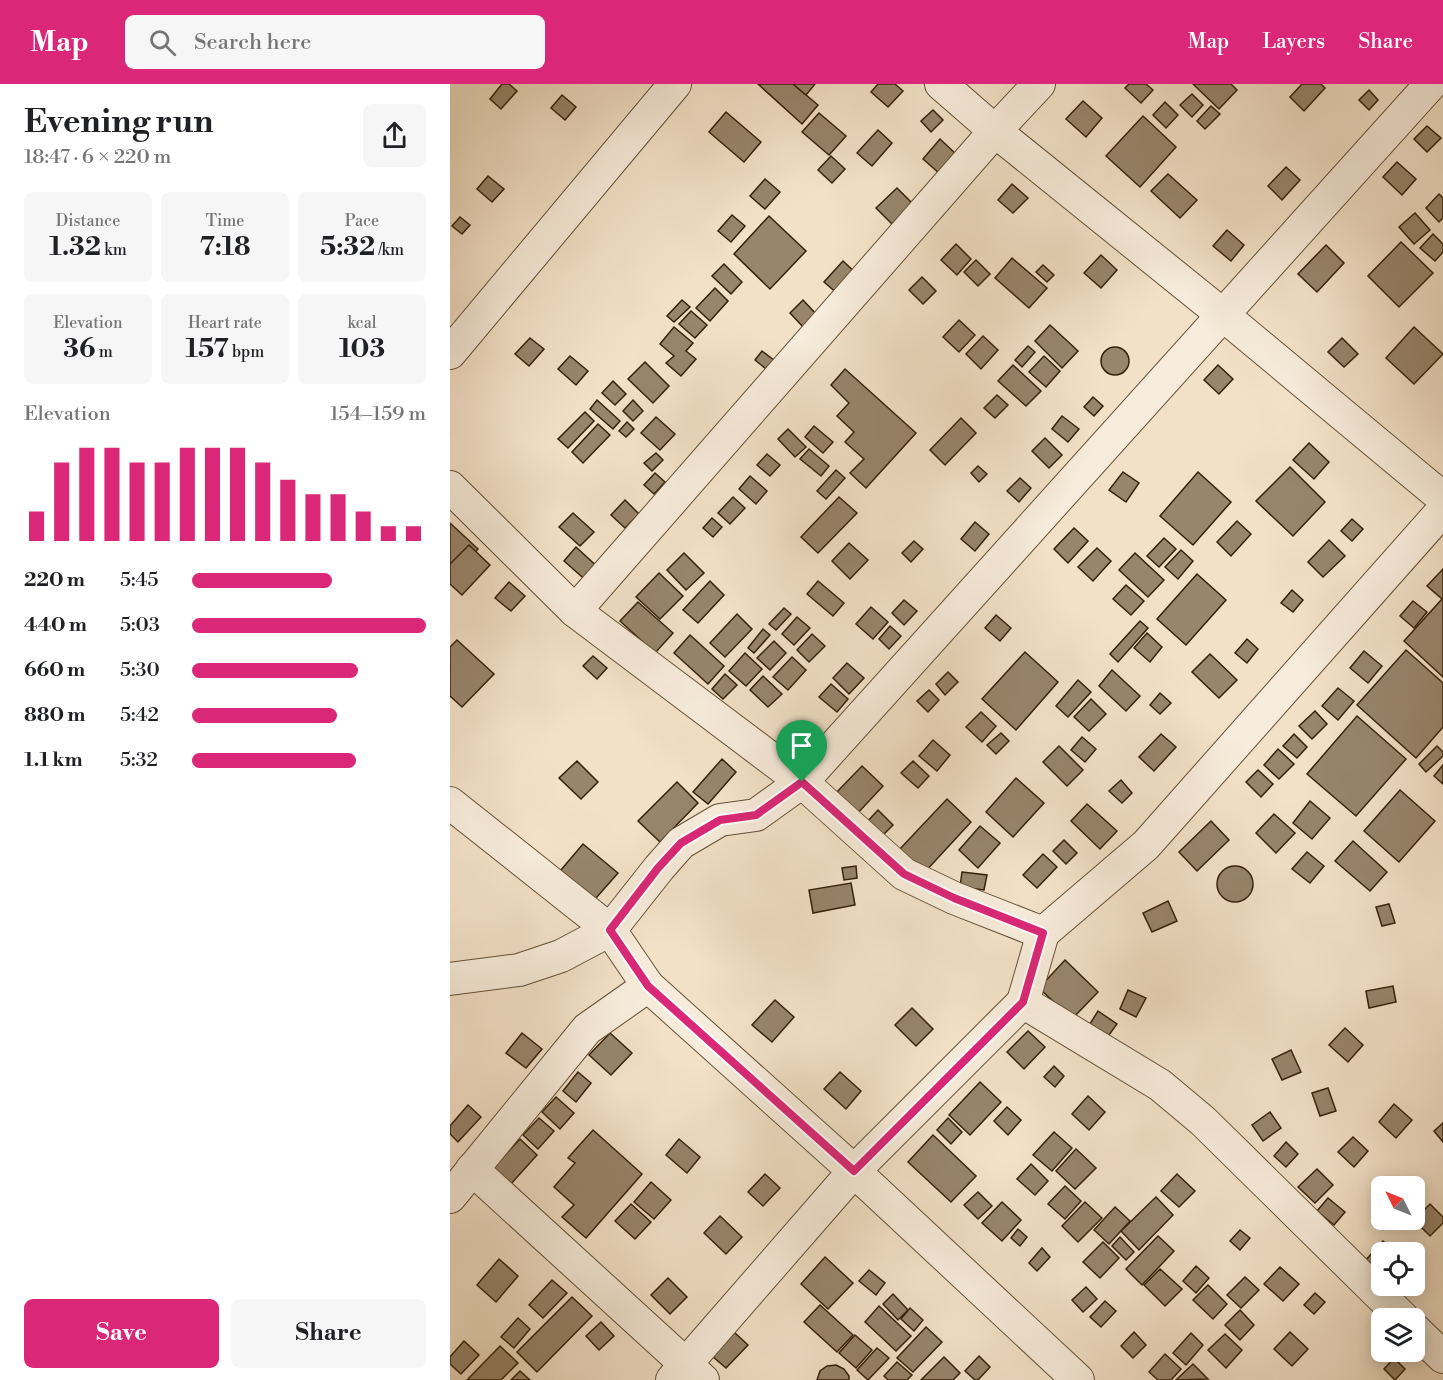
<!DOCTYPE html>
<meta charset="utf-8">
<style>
body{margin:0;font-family:"Libre Bodoni",serif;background:#f6f6f6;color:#202124;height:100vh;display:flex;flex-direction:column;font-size:22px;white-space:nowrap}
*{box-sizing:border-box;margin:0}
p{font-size:20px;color:#757577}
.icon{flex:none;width:33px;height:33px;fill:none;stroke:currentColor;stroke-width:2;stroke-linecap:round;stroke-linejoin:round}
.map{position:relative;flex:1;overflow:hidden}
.drawer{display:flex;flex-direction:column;background:#fff;width:450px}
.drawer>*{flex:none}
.needle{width:39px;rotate:313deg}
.fabs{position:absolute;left:921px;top:1092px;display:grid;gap:12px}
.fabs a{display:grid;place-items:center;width:54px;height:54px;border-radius:9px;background:#fff;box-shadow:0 3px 15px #0003;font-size:30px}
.pin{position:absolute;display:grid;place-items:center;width:51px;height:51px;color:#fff;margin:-62px -26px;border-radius:50% 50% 50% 0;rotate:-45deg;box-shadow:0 0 6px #0007}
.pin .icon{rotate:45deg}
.round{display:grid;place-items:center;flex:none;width:63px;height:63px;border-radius:9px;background:#f6f6f6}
.summary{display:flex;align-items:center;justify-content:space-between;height:102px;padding:0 24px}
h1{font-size:33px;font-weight:800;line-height:45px}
.metrics{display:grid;grid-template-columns:repeat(3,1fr);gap:9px;height:102px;padding:6px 24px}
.metrics div{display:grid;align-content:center;border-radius:9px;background:#f6f6f6;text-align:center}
.metrics b{font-size:26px;font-weight:800}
.metrics small{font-size:16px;font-weight:400}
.metrics p{font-size:16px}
.chart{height:168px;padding:12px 24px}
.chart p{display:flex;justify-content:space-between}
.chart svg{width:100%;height:108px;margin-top:6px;stroke:#db2777;stroke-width:6}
.button{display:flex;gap:12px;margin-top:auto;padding:12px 24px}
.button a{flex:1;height:69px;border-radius:9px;background:#db2777;color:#fff;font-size:24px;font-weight:800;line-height:69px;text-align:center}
.button a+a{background:#f6f6f6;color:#202124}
ul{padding:0 24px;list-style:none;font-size:20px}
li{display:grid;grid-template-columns:96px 72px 1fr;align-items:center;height:45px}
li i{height:15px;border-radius:8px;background:#db2777}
header{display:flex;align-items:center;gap:36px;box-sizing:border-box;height:84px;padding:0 30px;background:#db2777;color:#fff}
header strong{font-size:28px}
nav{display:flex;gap:33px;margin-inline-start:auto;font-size:21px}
.search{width:420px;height:54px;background:#f6f6f6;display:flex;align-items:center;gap:15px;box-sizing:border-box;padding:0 21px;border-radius:9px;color:#757577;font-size:22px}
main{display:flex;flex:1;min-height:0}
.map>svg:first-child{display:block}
.building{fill:#98856b;stroke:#362108;stroke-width:1.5}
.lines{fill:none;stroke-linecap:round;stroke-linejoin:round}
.minor-casing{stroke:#655138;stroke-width:34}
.minor{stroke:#f7ecdb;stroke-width:32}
.route-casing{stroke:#fff;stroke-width:12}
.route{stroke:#db2777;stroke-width:8}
</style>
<header>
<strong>Map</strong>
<div class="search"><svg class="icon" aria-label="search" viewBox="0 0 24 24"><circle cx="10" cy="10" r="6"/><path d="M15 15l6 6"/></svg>Search here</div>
<nav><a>Map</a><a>Layers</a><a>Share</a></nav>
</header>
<main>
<section class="drawer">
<div class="summary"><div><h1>Evening run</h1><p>18:47 · 6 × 220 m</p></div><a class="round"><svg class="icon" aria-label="share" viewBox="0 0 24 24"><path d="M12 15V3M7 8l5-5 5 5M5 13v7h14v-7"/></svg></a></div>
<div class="metrics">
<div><p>Distance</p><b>1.32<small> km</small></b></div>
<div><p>Time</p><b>7:18</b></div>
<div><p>Pace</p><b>5:32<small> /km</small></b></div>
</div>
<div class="metrics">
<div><p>Elevation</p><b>36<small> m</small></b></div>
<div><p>Heart rate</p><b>157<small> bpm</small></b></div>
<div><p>kcal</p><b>103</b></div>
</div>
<div class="chart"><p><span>Elevation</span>154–159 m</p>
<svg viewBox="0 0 160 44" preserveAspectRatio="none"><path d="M5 44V32M15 44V12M25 44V6M35 44V6M45 44V12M55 44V12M65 44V6M75 44V6M85 44V6M95 44V12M105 44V19M115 44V25M125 44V25M135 44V32M145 44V38M155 44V38"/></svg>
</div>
<ul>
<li><b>220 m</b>5:45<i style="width:60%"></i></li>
<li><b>440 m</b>5:03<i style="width:100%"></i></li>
<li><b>660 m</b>5:30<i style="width:71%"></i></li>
<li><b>880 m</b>5:42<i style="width:62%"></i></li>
<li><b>1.1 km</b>5:32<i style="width:70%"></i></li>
</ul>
<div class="button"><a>Save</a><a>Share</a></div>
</section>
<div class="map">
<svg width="993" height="1296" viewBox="0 0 993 1296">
<rect width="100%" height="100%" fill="#f3e1c7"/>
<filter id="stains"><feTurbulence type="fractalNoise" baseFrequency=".00333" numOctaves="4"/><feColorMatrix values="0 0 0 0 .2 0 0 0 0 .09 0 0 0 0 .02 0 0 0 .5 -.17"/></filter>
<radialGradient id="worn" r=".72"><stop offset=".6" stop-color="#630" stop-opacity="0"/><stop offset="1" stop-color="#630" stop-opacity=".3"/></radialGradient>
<g class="building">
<polygon points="52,0 59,0 67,7 51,25 40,15"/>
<polygon points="308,0 343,0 368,21 352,40"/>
<polygon points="343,0 365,0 356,11"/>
<polygon points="428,0 445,0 453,7 438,23 421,8"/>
<polygon points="679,0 696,0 703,6 691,19 675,4"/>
<polygon points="743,0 781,0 787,6 769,25"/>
<polygon points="852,0 871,0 875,4 854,27 840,13"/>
<polygon points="919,6 928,16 919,26 909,16"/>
<polygon points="742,10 753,21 742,33 730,21"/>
<polygon points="112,11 126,23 115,36 101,24"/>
<polygon points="633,17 652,34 636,53 616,35"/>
<polygon points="715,18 728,31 716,44 703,31"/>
<polygon points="761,22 770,30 755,45 747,37"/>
<polygon points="483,26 493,36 481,48 471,37"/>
<polygon points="276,28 311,58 294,78 259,48"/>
<polygon points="369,29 396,52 379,71 352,48"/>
<polygon points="693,32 726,63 690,103 656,72"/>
<polygon points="977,42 991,54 977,68 964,55"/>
<polygon points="428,46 442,59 422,82 407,69"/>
<polygon points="490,55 507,71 490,90 473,75"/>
<polygon points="381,72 395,85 382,99 368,86"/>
<polygon points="947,78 966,95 952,111 933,93"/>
<polygon points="836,83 850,96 832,116 818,102"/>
<polygon points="718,90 747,116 730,134 701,107"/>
<polygon points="38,92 54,105 42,118 27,105"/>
<polygon points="315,95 330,108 315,125 300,112"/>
<polygon points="562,100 578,114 563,129 548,116"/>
<polygon points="447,104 462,119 442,140 426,124"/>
<polygon points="989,110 993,114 993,134 989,138 976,124"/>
<polygon points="965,129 980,146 964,160 949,143"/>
<polygon points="282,131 295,142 281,158 268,147"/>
<polygon points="319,132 356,167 320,205 284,170"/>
<polygon points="10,133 20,141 12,150 2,142"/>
<polygon points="777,146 794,161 781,177 763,162"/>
<polygon points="983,150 993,160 993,168 985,177 970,164"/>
<polygon points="951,158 983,189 949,223 918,192"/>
<polygon points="506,160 521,175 507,191 491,176"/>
<polygon points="876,161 894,179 867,208 848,190"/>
<polygon points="651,171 667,186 651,204 634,189"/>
<polygon points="562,174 597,204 579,224 545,194"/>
<polygon points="526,176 540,190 528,202 514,188"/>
<polygon points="393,177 408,191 389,211 374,198"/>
<polygon points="274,180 292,198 281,210 262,192"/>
<polygon points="593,181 604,191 597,198 586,188"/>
<polygon points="472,193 486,207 473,220 459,206"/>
<polygon points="265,204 278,217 260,237 246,224"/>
<polygon points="232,216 240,223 224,238 217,232"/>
<polygon points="353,216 367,231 354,244 340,229"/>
<polygon points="241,227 257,241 245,254 229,240"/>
<polygon points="509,236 525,251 509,268 493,253"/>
<polygon points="600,241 628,267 612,284 585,257"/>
<polygon points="224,243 243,259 236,267 246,275 231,292 216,279 224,272 210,260"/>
<polygon points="964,243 993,270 964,300 936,274"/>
<polygon points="533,252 548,266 531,285 516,270"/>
<polygon points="80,254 94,265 79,282 65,270"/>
<polygon points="892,254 908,270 894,283 878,268"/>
<polygon points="578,262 585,268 572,283 565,276"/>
<circle cx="665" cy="277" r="14"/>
<polygon points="312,267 324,276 316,285 305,276"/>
<polygon points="120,272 138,287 126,301 108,285"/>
<polygon points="594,272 610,287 596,303 579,288"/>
<polygon points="195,278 219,302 203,319 178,295"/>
<polygon points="563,281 591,307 576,322 548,297"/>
<polygon points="768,281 783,295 769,310 754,296"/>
<polygon points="395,285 466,349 416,404 400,389 414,375 395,358 404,348 387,332 399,319 381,301"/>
<polygon points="163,297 176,310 165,321 152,309"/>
<polygon points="547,311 558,321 545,334 534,324"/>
<polygon points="643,313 653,322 644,332 634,323"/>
<polygon points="147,316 170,337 163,345 140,325"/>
<polygon points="183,316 193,327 183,337 173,327"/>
<polygon points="135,328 144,337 118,364 108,355"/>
<polygon points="612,332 629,345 618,358 602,345"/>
<polygon points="206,333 225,350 210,366 191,349"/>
<polygon points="511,334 526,349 495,381 480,366"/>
<polygon points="177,338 184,345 176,353 169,347"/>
<polygon points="148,340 160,351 133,379 122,368"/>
<polygon points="364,342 383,358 373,369 355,353"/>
<polygon points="338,345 356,363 345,373 328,355"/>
<polygon points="595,354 612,371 599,384 582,367"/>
<polygon points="859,359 879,378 864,395 843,376"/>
<polygon points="359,365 379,382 371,392 350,375"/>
<polygon points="206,369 213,376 202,387 194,379"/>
<polygon points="317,370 330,381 320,392 307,381"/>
<polygon points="528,382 537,390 529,398 521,389"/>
<polygon points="840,383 875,418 843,452 806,417"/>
<polygon points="386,386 395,394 376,415 367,407"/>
<polygon points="673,388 689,399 676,418 659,406"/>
<polygon points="748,388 781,418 743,461 710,432"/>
<polygon points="205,389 215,398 204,410 194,401"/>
<polygon points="300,392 317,407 306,420 289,405"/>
<polygon points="570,394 581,404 569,418 557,407"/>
<polygon points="283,413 295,424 280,440 268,429"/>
<polygon points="389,413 407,429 368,469 351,453"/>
<polygon points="175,416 189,430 175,444 161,431"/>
<polygon points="123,429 144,448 130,462 109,443"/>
<polygon points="262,434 272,443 263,453 253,444"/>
<polygon points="902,435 913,445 902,457 891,447"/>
<polygon points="787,437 801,450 781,472 767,458"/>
<polygon points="525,438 539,450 525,467 511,455"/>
<polygon points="0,439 28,465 0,495"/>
<polygon points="624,444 638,457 618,479 604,465"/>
<polygon points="714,454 726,465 709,483 697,472"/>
<polygon points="879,456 895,472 873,493 858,478"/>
<polygon points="464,457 473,465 461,478 452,469"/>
<polygon points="399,459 418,476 400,495 382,477"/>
<polygon points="19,461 40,481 12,511 0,500 0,480"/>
<polygon points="126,463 151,486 139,499 114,477"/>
<polygon points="647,464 661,477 643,497 628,483"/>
<polygon points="731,466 743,477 728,495 715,483"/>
<polygon points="234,469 254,489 236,506 217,486"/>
<polygon points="685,469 714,496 698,513 669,486"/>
<polygon points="993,485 993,593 954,557 992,515 977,502"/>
<polygon points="209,489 233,512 210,535 186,513"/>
<polygon points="747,490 776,516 736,561 707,535"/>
<polygon points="260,497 274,511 248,539 233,526"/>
<polygon points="368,497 394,519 383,532 357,510"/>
<polygon points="59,498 75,512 61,527 45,514"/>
<polygon points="676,501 694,517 681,531 663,515"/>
<polygon points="842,506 853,516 843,528 831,519"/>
<polygon points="454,516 467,527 454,541 442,529"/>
<polygon points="963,517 977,528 964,544 950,532"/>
<polygon points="188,518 223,549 205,569 170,537"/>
<polygon points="421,523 438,538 423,555 406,540"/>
<polygon points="334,524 341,530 326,546 319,540"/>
<polygon points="287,530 302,545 275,573 260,559"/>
<polygon points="546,531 561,544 550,557 535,544"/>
<polygon points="347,533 360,544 344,561 332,550"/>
<polygon points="690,537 698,544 668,578 660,570"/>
<polygon points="440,542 451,552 439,565 429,555"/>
<polygon points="313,545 320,551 304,569 298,564"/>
<polygon points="697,549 712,563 700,578 684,564"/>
<polygon points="362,550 375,562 359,578 347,566"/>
<polygon points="240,551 274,582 258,600 224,569"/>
<polygon points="797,555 808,565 797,579 785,569"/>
<polygon points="7,556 44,590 12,623 0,612 0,563"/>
<polygon points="324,557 336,569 320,586 307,574"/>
<polygon points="956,566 993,599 993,643 966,674 907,621"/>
<polygon points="914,567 932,582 918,599 900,584"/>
<polygon points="575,568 608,598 566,646 532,615"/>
<polygon points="295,569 312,585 296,602 279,587"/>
<polygon points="760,570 787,596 769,614 742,588"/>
<polygon points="143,572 157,584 147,595 133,582"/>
<polygon points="342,573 356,586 338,606 323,593"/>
<polygon points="397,579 414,594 399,610 383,594"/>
<polygon points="662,586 690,612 676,627 649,602"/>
<polygon points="498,588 508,598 495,611 486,600"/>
<polygon points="275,590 287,601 273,615 262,605"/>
<polygon points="313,592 332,610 318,623 300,606"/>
<polygon points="628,596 641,608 618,633 606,622"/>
<polygon points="381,600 398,615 387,628 369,613"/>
<polygon points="888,604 904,617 888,636 872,622"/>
<polygon points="479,606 489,616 478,628 467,617"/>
<polygon points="710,609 721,619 710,630 700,621"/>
<polygon points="641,615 656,630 639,647 624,633"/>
<polygon points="865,627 877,640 862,655 849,642"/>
<polygon points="531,628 546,642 532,658 516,643"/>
<polygon points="907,632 956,675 906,732 857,690"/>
<polygon points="551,649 559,657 546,670 537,661"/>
<polygon points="711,650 726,663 704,687 689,673"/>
<polygon points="844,650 857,663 847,674 833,662"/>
<polygon points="632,653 646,665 635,678 621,666"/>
<polygon points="483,656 500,671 487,687 469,672"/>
<polygon points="609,662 633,686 617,702 593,678"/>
<polygon points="987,662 993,668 993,672 976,688 969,680"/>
<polygon points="828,665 844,680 829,695 814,681"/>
<polygon points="272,675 286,688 258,720 243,708"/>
<polygon points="127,677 148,698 131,715 109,694"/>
<polygon points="463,677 479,692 468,704 451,689"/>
<polygon points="993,681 993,700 984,692"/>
<polygon points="412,682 433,702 406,731 384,711"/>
<polygon points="808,686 823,700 811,713 796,698"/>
<polygon points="566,694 594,719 563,753 536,728"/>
<polygon points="671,696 682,709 672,719 659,707"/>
<polygon points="227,698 248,719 210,758 188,737"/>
<polygon points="950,706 985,737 949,778 914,747"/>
<polygon points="497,715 521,738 474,789 449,766"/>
<polygon points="860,717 880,734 862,755 843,739"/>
<polygon points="637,720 667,747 650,765 621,737"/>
<polygon points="428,726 443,741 429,755 414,741"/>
<polygon points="824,730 845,749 826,769 806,749"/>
<polygon points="761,737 779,756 747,787 729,768"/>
<polygon points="530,742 550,759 528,784 509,766"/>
<polygon points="614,756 627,769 616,780 603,767"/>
<polygon points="903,757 937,788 920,807 885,777"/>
<polygon points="133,760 168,789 139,822 105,793"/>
<polygon points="857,768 874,782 860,799 842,785"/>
<polygon points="593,770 607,783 587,804 573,791"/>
<circle cx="785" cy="800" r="18"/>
<polygon points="406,782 407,794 394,796 392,784"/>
<polygon points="512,788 537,791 534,806 510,803"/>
<polygon points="401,799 405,821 363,829 359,806"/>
<polygon points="718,817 727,837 702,848 693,829"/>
<polygon points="939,820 945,839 932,842 926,823"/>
<polygon points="615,876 648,908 622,935 589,904"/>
<polygon points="943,902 946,918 919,924 916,907"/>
<polygon points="678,906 696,914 686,933 670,925"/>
<polygon points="325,916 344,933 322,958 302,941"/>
<polygon points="462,924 483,945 466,962 445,941"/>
<polygon points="648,927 667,940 656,955 638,943"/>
<polygon points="895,944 913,961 898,978 879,961"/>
<polygon points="578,947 595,963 574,985 557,968"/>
<polygon points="72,949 92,965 76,984 56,969"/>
<polygon points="160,949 182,969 161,991 139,971"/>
<polygon points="841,966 851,988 832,996 822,975"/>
<polygon points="604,982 614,992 605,1003 594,993"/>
<polygon points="128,988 141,999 126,1018 113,1007"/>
<polygon points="390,988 411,1007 396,1025 374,1005"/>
<polygon points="530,998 551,1018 520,1051 499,1031"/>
<polygon points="878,1004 886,1027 870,1032 862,1009"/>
<polygon points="638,1012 655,1028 639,1046 622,1030"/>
<polygon points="106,1013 124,1029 110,1045 92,1028"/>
<polygon points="944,1020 962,1036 946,1054 929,1038"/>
<polygon points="18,1021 31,1033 8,1058 0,1050 0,1042"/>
<polygon points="557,1023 571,1036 558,1051 544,1037"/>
<polygon points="820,1028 831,1044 813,1057 802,1041"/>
<polygon points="89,1034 104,1047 88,1065 73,1051"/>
<polygon points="498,1034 512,1048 501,1060 487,1046"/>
<polygon points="993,1039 993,1058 984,1047"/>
<polygon points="143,1046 192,1090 136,1154 112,1133 124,1121 104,1103 125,1079 118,1074"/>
<polygon points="604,1048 622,1064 602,1087 583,1071"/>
<polygon points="483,1051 526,1092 501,1118 458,1078"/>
<polygon points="903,1053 918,1067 904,1083 888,1068"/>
<polygon points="70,1055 87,1071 60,1101 42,1085"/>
<polygon points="229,1055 250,1073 237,1089 216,1071"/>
<polygon points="836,1058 848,1070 836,1083 824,1072"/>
<polygon points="626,1065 646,1084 625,1105 606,1087"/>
<polygon points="581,1080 598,1097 585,1111 567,1095"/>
<polygon points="867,1085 883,1101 865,1119 848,1103"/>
<polygon points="315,1090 330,1104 313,1122 298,1108"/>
<polygon points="727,1090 745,1107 729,1123 711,1107"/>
<polygon points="201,1098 221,1116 204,1135 184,1118"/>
<polygon points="615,1102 631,1117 615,1135 598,1120"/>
<polygon points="528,1108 542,1122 528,1135 514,1121"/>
<polygon points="706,1113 723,1131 689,1166 671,1147"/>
<polygon points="878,1114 895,1128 884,1141 867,1127"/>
<polygon points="552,1118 571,1136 552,1157 532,1139"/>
<polygon points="635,1118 652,1134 628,1158 612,1142"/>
<polygon points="181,1120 201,1138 185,1155 165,1137"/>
<polygon points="980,1120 993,1133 993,1139 980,1152 964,1136"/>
<polygon points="665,1123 680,1137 659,1160 644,1146"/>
<polygon points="270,1132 292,1153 276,1170 254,1149"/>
<polygon points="568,1145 577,1153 570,1162 561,1154"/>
<polygon points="790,1146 800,1154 790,1166 780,1157"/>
<polygon points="708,1152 724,1167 692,1201 676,1185"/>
<polygon points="670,1153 684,1168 676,1176 662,1162"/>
<polygon points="933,1157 945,1168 932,1168 932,1182 926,1188 914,1178"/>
<polygon points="653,1158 669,1174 650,1194 633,1178"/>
<polygon points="592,1164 600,1173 587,1187 579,1179"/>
<polygon points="375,1173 403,1199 378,1225 351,1200"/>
<polygon points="49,1175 68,1192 46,1218 27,1201"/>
<polygon points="746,1182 759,1194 746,1209 733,1197"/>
<polygon points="830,1183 849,1200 833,1217 814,1200"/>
<polygon points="710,1185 732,1205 715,1222 694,1201"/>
<polygon points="419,1186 435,1199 426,1211 409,1197"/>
<polygon points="795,1193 809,1206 791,1224 777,1211"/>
<polygon points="218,1194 237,1213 220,1230 201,1211"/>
<polygon points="102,1196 117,1209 93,1234 79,1221"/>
<polygon points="758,1201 777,1220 763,1235 743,1216"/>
<polygon points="636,1203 647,1215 633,1228 622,1216"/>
<polygon points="865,1209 875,1218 864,1230 854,1221"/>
<polygon points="443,1210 458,1226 448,1236 433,1220"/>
<polygon points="122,1213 142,1232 87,1288 67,1268"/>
<polygon points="655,1217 666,1227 651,1243 640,1233"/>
<polygon points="370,1221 403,1251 387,1268 354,1238"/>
<polygon points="429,1222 461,1252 446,1267 415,1238"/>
<polygon points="460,1224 473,1236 464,1247 451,1235"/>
<polygon points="790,1226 804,1241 790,1256 775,1241"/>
<polygon points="68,1234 80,1245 64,1264 51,1253"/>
<polygon points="151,1238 164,1252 149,1266 136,1252"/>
<polygon points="476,1243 492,1258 463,1288 447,1274"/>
<polygon points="284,1248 298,1261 276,1284 262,1272"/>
<polygon points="684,1248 696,1261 683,1274 671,1262"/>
<polygon points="840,1248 858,1265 842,1282 824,1265"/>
<polygon points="741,1249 753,1261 736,1281 723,1269"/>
<polygon points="775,1250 792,1266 776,1284 758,1266"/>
<polygon points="405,1251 422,1266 406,1284 389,1269"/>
<polygon points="14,1257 29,1271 11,1290 0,1280 0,1273"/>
<polygon points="50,1262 68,1279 51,1296 17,1296"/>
<polygon points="427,1264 439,1274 418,1296 407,1286"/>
<polygon points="715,1270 731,1285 721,1296 708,1296 699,1288"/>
<polygon points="529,1272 540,1283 528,1296 525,1296 515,1287"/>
<polygon points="494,1273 510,1289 503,1296 471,1296"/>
<polygon points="944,1274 955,1285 945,1296 934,1285"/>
<polygon points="447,1278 462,1291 457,1296 438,1296 434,1292"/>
<polygon points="743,1280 758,1295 726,1296"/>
<polygon points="386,1281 394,1285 399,1292 399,1296 367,1296 370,1287 377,1282"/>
<polygon points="70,1287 80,1296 61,1296"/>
</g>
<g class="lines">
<g class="minor-casing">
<g id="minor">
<polyline points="491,0 545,47 773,231 993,414"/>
<polyline points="0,269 225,0"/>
<polyline points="0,403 125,527 352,698 454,790 504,814 593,849"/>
<polyline points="125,527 545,47 589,0"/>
<polyline points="0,719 160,846 198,902 404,1087 628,1296"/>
<polyline points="0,895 69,886 111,872 160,846 209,784 231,759 270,736 306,731 352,698 981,0"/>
<polyline points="22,1085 253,1296"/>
<polyline points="0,1113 137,945 198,902"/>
<polyline points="953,1234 753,1037 710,1001 573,918 593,849 696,761 993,426"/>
<polyline points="964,1245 993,1273"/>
<polyline points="222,1296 404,1087 573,918"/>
</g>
</g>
<use href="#minor" class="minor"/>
</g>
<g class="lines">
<g class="route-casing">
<polygon id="route" points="352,698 454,790 504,814 593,849 573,918 404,1087 198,902 160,846 208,784 231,759 270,736 306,731"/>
</g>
<use href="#route" class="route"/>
</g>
<rect width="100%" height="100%" filter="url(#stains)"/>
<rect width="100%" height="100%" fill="url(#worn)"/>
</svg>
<div class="fabs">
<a><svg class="needle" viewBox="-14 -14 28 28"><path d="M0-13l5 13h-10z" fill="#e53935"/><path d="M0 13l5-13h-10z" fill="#757577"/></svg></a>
<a><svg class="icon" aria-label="locate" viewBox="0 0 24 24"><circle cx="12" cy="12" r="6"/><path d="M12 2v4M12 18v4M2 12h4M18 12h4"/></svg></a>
<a><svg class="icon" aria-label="layers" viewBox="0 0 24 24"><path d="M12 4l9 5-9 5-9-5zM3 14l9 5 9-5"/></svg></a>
</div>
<div class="pin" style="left:352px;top:698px;background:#1e9e55"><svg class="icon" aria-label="arrive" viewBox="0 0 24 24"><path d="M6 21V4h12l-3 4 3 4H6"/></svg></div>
</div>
</main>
